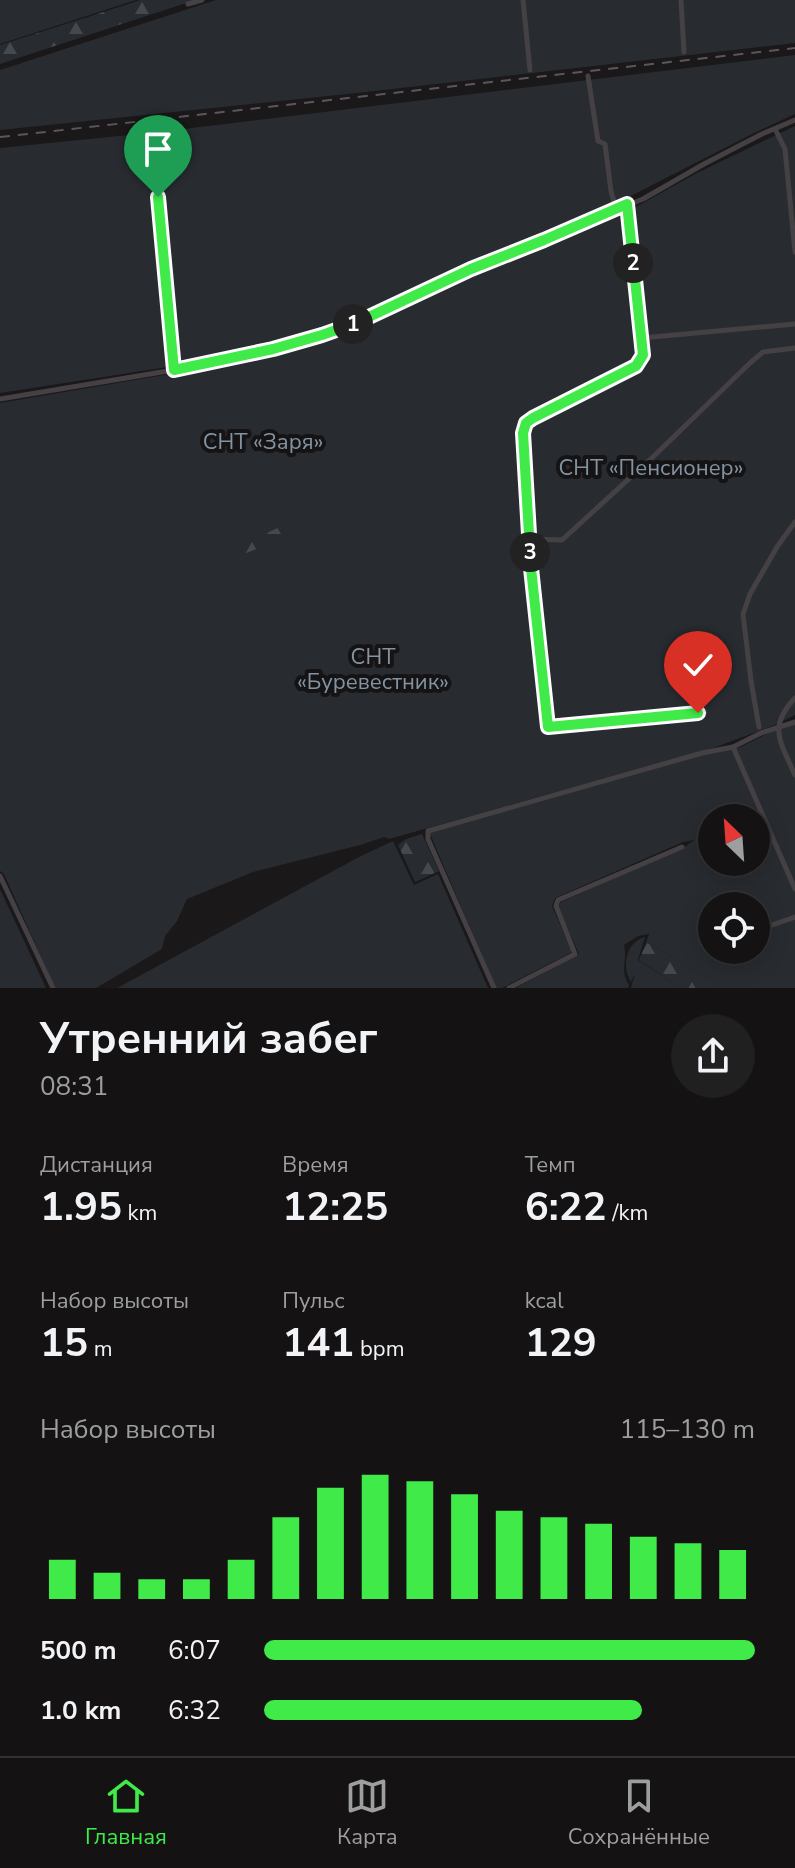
<!DOCTYPE html>
<html lang="ru">
<meta charset="utf-8">
<style>
body{margin:0;font-family:"Nunito Sans",sans-serif;background:#212021;color:#f1f3f6;height:100vh;display:flex;flex-direction:column;font-size:30px;white-space:nowrap}
*{box-sizing:border-box;margin:0}
p{font-size:26px;color:#9d9ea0}
.icon{flex:none;width:44px;height:44px;fill:none;stroke:currentColor;stroke-width:2;stroke-linecap:round;stroke-linejoin:round}
.map{position:relative;height:988px;overflow:hidden}
.sheet{display:flex;flex-direction:column;background:#141213;flex:1}
.sheet>*{flex:none}
.needle{width:52px;rotate:335deg}
.controls{position:absolute;left:698px;top:804px;display:grid;gap:16px}
.controls a{display:grid;place-items:center;width:72px;height:72px;border-radius:50%;background:#141213;box-shadow:0 4px 20px #0003,0 0 0 2px #333233;font-size:40px}
.pin{position:absolute;display:grid;place-items:center;width:68px;height:68px;color:#fff;margin:-82px -34px;border-radius:50% 50% 50% 0;rotate:-45deg;box-shadow:0 0 8px #0007}
.pin .icon{rotate:45deg}
.km{position:absolute;width:40px;height:40px;margin:-20px;border-radius:50%;background:#222;color:#fff;font-size:22px;line-height:40px;text-align:center}
.round{display:grid;place-items:center;flex:none;width:84px;height:84px;border-radius:42px;background:#212021}
.head{display:flex;align-items:center;justify-content:space-between;height:136px;padding:0 40px}
h1{font-size:44px;font-weight:700;line-height:60px}
.stats{display:grid;grid-template-columns:repeat(3,1fr);gap:12px;height:136px;padding:8px 40px}
.stats div{display:grid;align-content:center}
.stats b{font-size:40px;font-weight:700}
.stats small{font-size:22px;font-weight:400}
.stats p{font-size:22px}
.chart{height:224px;padding:16px 40px}
.chart p{display:flex;justify-content:space-between}
.chart svg{width:100%;height:144px;margin-top:8px;stroke:#3fea49;stroke-width:6}
ul{padding:0 40px;list-style:none;font-size:26px}
li{display:grid;grid-template-columns:128px 96px 1fr;align-items:center;height:60px}
li i{height:20px;border-radius:10px;background:#3fea49}
.tab-bar{display:flex;justify-content:space-around;align-items:center;height:112px;border-top:2px solid #333233;background:#141213;font-size:22px;color:#9d9ea0}
.tab-bar a{display:grid;justify-items:center;gap:4px}
.tab-bar .current{color:#3fea49}
.map>svg:first-child{display:block}
.green{fill:#282c31;fill-rule:evenodd}
.forest{fill:url(#forest-firs)}
.lines{fill:none;stroke-linecap:round;stroke-linejoin:round}
.minor{stroke:#454044;stroke-width:5}
.rail{stroke:#5d555c;stroke-width:2;stroke-dasharray:10 8;stroke-linecap:butt}
.route-casing{stroke:#fff;stroke-width:16}
.route{stroke:#3fea49;stroke-width:10}
.labels{text-anchor:middle;dominant-baseline:central;stroke-width:8;stroke-linejoin:round;paint-order:stroke}
.park-label{font-size:22px;fill:#8294a3;stroke:#151314}
</style>
<div class="map">
<svg width="795" height="988" viewBox="0 0 795 988">
<defs>
<pattern id="forest-firs" width="22" height="20" patternUnits="userSpaceOnUse" patternTransform="scale(2)"><rect width="22" height="20" fill="#282c31"/><path d="M5 1l3.5 6h-7zM16 11l3.5 6h-7z" fill="#45484d"/></pattern>
</defs>
<rect width="100%" height="100%" fill="#1a1819"/>
<g class="green">
<polygon points="0,0 136,0 0,44"/>
<polygon points="216,0 795,0 795,43 366,92 0,130 0,70"/>
<polygon points="795,55 795,114 754,133 621,201 338,322 309,330 280,345 187,364 0,393 0,148 159,132"/>
<polygon points="795,126 795,715 775,725 713,748 389,839 384,837 360,845 253,872 187,899 177,921 165,936 162,949 96,988 55,988 4,874 0,871 0,403 176,373 274,353 360,328 473,275 625,213 697,173"/>
<path d="M 795,723 L 795,988 L 721,988 L 651,944 L 646,943 L 649,934 L 638,936 L 624,945 C 628,961 619,969 629,985 L 628,988 L 516,988 L 579,954 L 558,907 L 561,902 L 686,846 L 694,840 L 683,842 L 555,898 L 552,906 L 572,952 L 502,988 L 496,988 L 430,834 L 432,831 L 702,755 L 741,747 L 772,731 L 785,728 ZM 712,818 L 756,818 L 756,862 L 712,862 ZM 712,906 L 756,906 L 756,950 L 712,950 Z"/>
<polygon points="393,841 414,885 438,874 488,988 117,988 359,857"/>
<polygon points="0,889 46,988 0,988"/>
<path d="M 645,937 L 638,960 L 681,988 L 631,988 L 635,973 L 631,982 C 621,966 626,942 645,937 Z"/>
</g>
<g class="forest">
<polygon points="141,0 195,0 0,64 0,45"/>
<path d="M 310,515 L 312,520 L 287,537 L 272,543 L 225,561 L 206,561 C 242,547 274,527 310,515 Z"/>
<polygon points="422,834 439,871 415,882 398,845 406,839"/>
<polygon points="646,943 651,944 721,988 681,988 639,960"/>
</g>
<g class="lines">
<g class="minor">
<polyline points="523,0 530,70"/>
<polyline points="681,0 684,52"/>
<polyline points="188,4 202,0"/>
<polyline points="588,76 598,141 605,144 611,191 616,209"/>
<polyline points="775,129 785,149 795,252"/>
<polyline points="154,135 158,197 174,370"/>
<polyline points="627,204 643,355 636,366 533,418 526,423 523,433 531,568 548,727 705,712"/>
<polyline points="641,338 795,324"/>
<polyline points="0,399 174,370 273,349 322,335 356,323 471,269 643,199 704,164 762,134 795,120"/>
<polyline points="529,539 562,540 655,455 750,363 763,352 795,348"/>
<path d="M 795,698 C 767,727 781,743 795,775"/>
<polyline points="759,727 751,681 743,614 750,594 777,547 795,522"/>
<polyline points="733,747 795,889"/>
<polyline points="0,876 53,988"/>
<polyline points="760,929 795,917"/>
<polyline points="494,988 428,839 428,831 702,753 733,747 761,733 795,722"/>
<polyline points="509,988 575,954 556,906 558,900 682,847"/>
</g>
<polyline class="rail" points="0,137 795,48"/>
</g>
<g class="lines">
<g class="route-casing">
<polyline id="route" points="158,197 174,370 273,349 322,335 356,323 471,269 544,240 627,204 643,355 636,366 533,418 526,423 523,433 531,568 548,727 698,713"/>
</g>
<use href="#route" class="route"/>
</g>
<g class="labels">
<g class="park-label">
<text x="263" y="442">СНТ «Заря»</text>
<text x="651" y="468">СНТ «Пенсионер»</text>
<text x="373" y="657">СНТ<tspan x="373" dy="25">«Буревестник»</tspan></text>
</g>
</g>
</svg>
<div class="controls">
<a><svg class="needle" viewBox="-14 -14 28 28"><path d="M0-13l5 13h-10z" fill="#e53935"/><path d="M0 13l5-13h-10z" fill="#9d9ea0"/></svg></a>
<a><svg class="icon" aria-label="locate" viewBox="0 0 24 24"><circle cx="12" cy="12" r="6"/><path d="M12 2v4M12 18v4M2 12h4M18 12h4"/></svg></a>
</div>
<div class="pin" style="left:158px;top:197px;background:#1e9e55"><svg class="icon" aria-label="arrive" viewBox="0 0 24 24"><path d="M6 21V4h12l-3 4 3 4H6"/></svg></div>
<div class="pin" style="left:698px;top:713px;background:#d93025"><svg class="icon" aria-label="check" viewBox="0 0 24 24"><path d="M5 12l5 5 9-10"/></svg></div>
<b class="km" style="left:353px;top:324px">1</b>
<b class="km" style="left:633px;top:263px">2</b>
<b class="km" style="left:530px;top:552px">3</b>
</div>
<section class="sheet">
<div class="head"><div><h1>Утренний забег</h1><p>08:31</p></div><a class="round"><svg class="icon" aria-label="share" viewBox="0 0 24 24"><path d="M12 15V3M7 8l5-5 5 5M5 13v7h14v-7"/></svg></a></div>
<div class="stats">
<div><p>Дистанция</p><b>1.95<small> km</small></b></div>
<div><p>Время</p><b>12:25</b></div>
<div><p>Темп</p><b>6:22<small> /km</small></b></div>
</div>
<div class="stats">
<div><p>Набор высоты</p><b>15<small> m</small></b></div>
<div><p>Пульс</p><b>141<small> bpm</small></b></div>
<div><p>kcal</p><b>129</b></div>
</div>
<div class="chart"><p><span>Набор высоты</span>115–130 m</p>
<svg viewBox="0 0 160 44" preserveAspectRatio="none"><path d="M5 44V32M15 44V36M25 44V38M35 44V38M45 44V32M55 44V19M65 44V10M75 44V6M85 44V8M95 44V12M105 44V17M115 44V19M125 44V21M135 44V25M145 44V27M155 44V29"/></svg>
</div>
<ul>
<li><b>500 m</b>6:07<i style="width:100%"></i></li>
<li><b>1.0 km</b>6:32<i style="width:77%"></i></li>
</ul>
</section>
<nav class="tab-bar">
<a class="current"><svg class="icon" aria-label="home" viewBox="0 0 24 24"><path d="M3 11l9-7 9 7M6 9v11h12V9"/></svg>Главная</a>
<a><svg class="icon" aria-label="map" viewBox="0 0 24 24"><path d="M3 6l6-2 6 2 6-2v14l-6 2-6-2-6 2zM9 4v14M15 6v14"/></svg>Карта</a>
<a><svg class="icon" aria-label="saved" viewBox="0 0 24 24"><path d="M7 4h10v16l-5-4-5 4z"/></svg>Сохранённые</a>
</nav>
